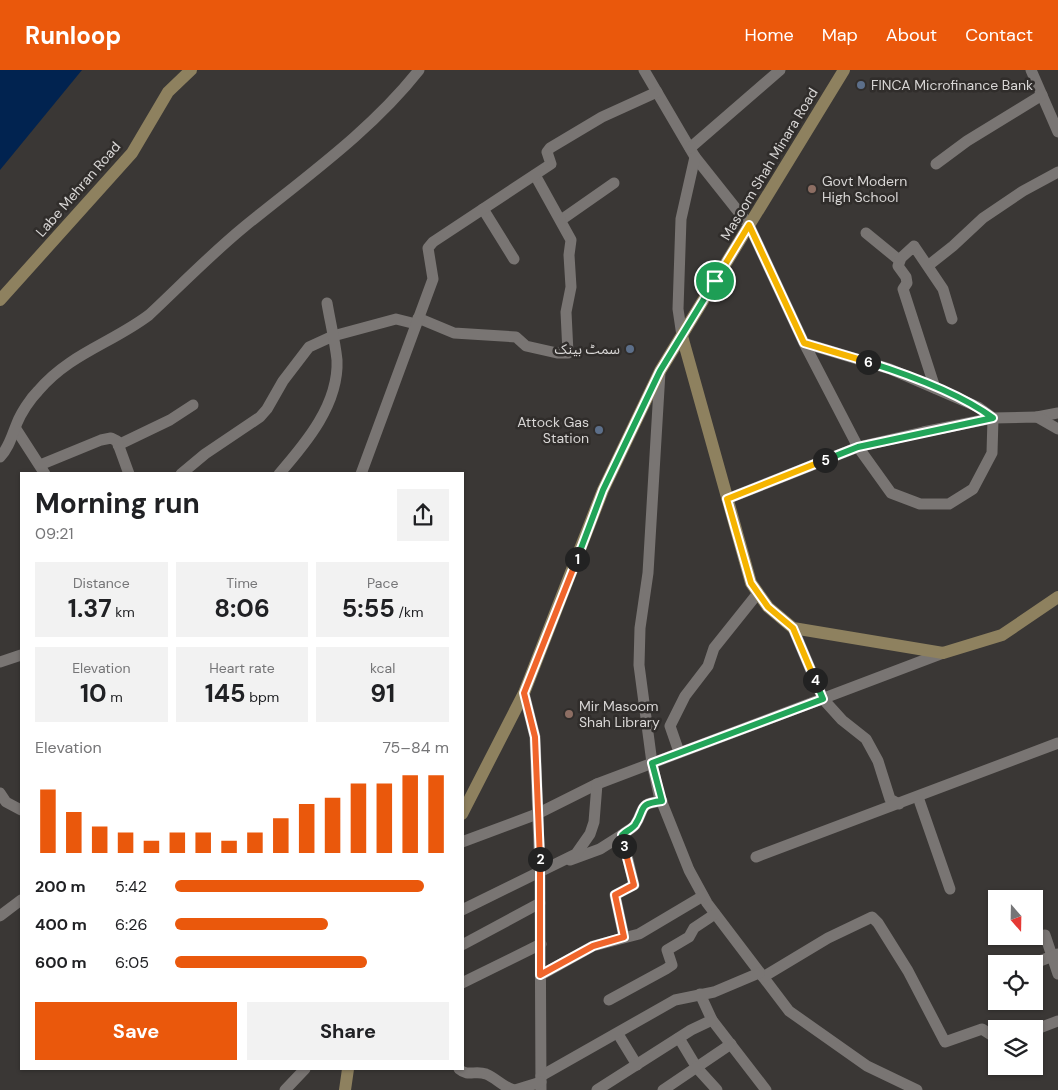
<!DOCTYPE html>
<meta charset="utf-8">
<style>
body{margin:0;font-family:"DM Sans","Noto Sans Arabic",sans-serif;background:#f2f2f2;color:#202124;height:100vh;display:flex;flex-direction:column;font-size:19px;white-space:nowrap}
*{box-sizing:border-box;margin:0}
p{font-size:16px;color:#757577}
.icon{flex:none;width:28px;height:28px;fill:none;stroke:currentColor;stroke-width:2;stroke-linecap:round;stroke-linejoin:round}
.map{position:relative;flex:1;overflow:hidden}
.drawer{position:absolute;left:20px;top:402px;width:444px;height:598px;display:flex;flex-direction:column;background:#fff;border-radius:0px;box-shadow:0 1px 4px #0004}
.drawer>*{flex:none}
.needle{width:32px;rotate:160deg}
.controls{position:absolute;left:988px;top:820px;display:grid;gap:10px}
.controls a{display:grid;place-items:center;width:55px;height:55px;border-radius:0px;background:#fff;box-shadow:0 1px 4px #0004;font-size:25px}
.pin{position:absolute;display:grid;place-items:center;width:42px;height:42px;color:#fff;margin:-21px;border:2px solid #fff;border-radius:50%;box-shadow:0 1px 5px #0007}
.km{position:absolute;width:25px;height:25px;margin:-12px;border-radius:50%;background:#222;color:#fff;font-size:14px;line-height:25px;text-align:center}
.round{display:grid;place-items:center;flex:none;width:52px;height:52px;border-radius:0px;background:#f2f2f2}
.summary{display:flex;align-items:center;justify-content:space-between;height:85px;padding:0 15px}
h1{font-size:28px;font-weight:700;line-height:38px}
.figures{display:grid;grid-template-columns:repeat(3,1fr);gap:8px;height:85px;padding:5px 15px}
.figures div{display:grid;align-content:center;border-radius:0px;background:#f2f2f2;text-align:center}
.figures b{font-size:25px;font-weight:700}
.figures small{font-size:14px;font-weight:400}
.figures p{font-size:14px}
.chart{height:140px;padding:10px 15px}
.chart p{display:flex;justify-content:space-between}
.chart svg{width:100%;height:90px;margin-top:5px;stroke:#ea580c;stroke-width:6}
.cta{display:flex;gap:10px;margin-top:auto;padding:10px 15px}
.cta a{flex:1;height:58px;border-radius:0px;background:#ea580c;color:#fff;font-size:20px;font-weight:700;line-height:58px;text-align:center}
.cta a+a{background:#f2f2f2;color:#202124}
ul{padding:0 15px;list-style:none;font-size:16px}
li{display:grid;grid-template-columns:80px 60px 1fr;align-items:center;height:38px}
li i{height:12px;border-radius:6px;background:#ea580c}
header{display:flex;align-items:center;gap:30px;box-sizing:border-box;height:70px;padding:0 25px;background:#ea580c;color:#fff}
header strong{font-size:24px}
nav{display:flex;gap:28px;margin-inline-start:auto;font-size:18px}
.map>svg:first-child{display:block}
.water{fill:#012350}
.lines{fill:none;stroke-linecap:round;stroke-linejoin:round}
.street{stroke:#797573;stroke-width:11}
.secondary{stroke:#8e815f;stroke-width:12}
.split-1-casing{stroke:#fff;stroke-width:10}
.split-2-casing{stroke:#fff;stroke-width:10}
.split-3-casing{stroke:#fff;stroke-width:10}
.split-4-casing{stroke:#fff;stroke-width:10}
.split-5-casing{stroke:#fff;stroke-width:10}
.split-6-casing{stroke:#fff;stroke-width:10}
.split-7-casing{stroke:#fff;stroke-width:10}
.split-1{stroke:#22a559;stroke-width:6}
.split-2{stroke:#f0652b;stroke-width:6}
.split-3{stroke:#f0652b;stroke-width:6}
.split-4{stroke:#22a559;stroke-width:6}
.split-5{stroke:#f5b400;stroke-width:6}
.split-6{stroke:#22a559;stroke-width:6}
.split-7{stroke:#f5b400;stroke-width:6}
.service-dot{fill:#5c6f8a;stroke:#302d2b;stroke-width:2}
.education-dot{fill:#8d6e63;stroke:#302d2b;stroke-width:2}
.labels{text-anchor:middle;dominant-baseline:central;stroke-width:5;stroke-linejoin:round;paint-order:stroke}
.poi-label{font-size:14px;fill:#d8d6d5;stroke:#302d2b;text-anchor:start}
.street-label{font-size:14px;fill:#d8d6d5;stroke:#302d2b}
</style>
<header>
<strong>Runloop</strong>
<nav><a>Home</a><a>Map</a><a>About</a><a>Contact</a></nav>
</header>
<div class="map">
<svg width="1058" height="1020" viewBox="0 0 1058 1020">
<rect width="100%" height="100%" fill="#3a3735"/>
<polygon class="water" points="0,0 82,0 0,100"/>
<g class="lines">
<g class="street">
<polyline points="644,0 695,87 749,155 804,273 858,377 891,423 920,434 949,434 973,419 992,383 993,348 978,337 890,299 804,273"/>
<polyline points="1031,0 1058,62"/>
<polyline points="690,78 780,0"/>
<polyline points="936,94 967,71 1042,25"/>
<polyline points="483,139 514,189"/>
<polyline points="561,150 614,113"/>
<polyline points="866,163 899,190"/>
<polyline points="929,195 953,176 983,148 1023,121 1058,102"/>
<polyline points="418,248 454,263 516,267 526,276 557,283 568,283 566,242 571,217 569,185 571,170 535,105"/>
<polyline points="682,266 678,239 681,149 695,87"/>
<polyline points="660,302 648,503 640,558 639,595 652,693 659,725 689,800 707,833 789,941 867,996 917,1020"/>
<polyline points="935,318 903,219 907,213 906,207 898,196 901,188 914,176 943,219 952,249"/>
<polyline points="1037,347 1058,343"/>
<polyline points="16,359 45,404"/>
<polyline points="118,375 170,350 193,335"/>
<path d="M 0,387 C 9,378 12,365 17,353 C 21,343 30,329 38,321 C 69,284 112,273 149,245 C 180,216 211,184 244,157 C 304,108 371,61 419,0"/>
<polyline points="40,395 101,370 111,368 117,371 129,404"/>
<polyline points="181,404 205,384 260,347 267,339 283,311 309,277 333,266 396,249 416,254"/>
<path d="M 279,404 C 306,373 339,334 337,290 C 335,271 330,251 327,233"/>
<polyline points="361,404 433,209 428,178 433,172 551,94 547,82 550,78 602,47 657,22"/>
<polyline points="727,429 858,377 923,362 993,348 1037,347 1058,359"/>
<polyline points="793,558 823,629 842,650 866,669 878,691 890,729 899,734"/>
<polyline points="0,592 21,585"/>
<polyline points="524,623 535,667 540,804 541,1020"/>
<polyline points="679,682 670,656 685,626 708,596 714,578 758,523"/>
<polyline points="0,723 6,732 21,740"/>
<polyline points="918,727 950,819"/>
<polyline points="462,772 537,744 597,714 943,583"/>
<polyline points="756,787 1058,673"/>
<polyline points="570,790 600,779 622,765"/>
<polyline points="462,840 576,784 590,764 594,752 597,714"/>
<polyline points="0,846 21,830"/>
<polyline points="1045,865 1058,904"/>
<path d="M 624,867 L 615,825 L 634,815 L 622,765 C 626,761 632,759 635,755 C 646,738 637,734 662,731"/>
<polyline points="462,875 540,833"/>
<polyline points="1032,894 1058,884"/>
<polyline points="541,905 593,876 639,864 703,826"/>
<polyline points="763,907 828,868 872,847 878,853 908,901 945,972 982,959 996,968"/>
<polyline points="462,913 541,874"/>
<polyline points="700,924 712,950 766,1020"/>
<polyline points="609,930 666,899 672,895 667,880 689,867 694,858 715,844"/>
<polyline points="1034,960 1058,951"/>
<polyline points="618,964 637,995"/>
<polyline points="679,968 697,998 717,1020"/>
<path d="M 459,999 C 468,1007 475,1000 486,1004 C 496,1008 503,1017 514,1020"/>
<polyline points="541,1006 675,930 714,922 759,903"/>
<polyline points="285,1020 305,999"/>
<polyline points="515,1020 541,1012"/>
<polyline points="597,1020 691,960 712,950"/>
<polyline points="663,1020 731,974"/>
</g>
<g class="secondary">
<polyline points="0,230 132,83 168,22 191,0"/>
<polyline points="682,266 751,513 768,537 793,558 943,583 1002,565 1058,527"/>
<polyline points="462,744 524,623 603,420 660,301 844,0"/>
<polyline points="345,1020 348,999"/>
</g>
</g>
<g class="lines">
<g class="split-1-casing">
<polyline id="split-1" points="577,489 603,420 660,301 715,211"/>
</g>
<g class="split-2-casing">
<polyline id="split-2" points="540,789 535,667 524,623 577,489"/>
</g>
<g class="split-3-casing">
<polyline id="split-3" points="540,789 540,905 593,876 624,867 615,825 634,815 624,776"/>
</g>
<g class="split-4-casing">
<path id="split-4" d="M 624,776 L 622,765 C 626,761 632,759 635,755 C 646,738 637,734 662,731 L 652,693 L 823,629 L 815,610"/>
</g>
<g class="split-5-casing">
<polyline id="split-5" points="815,610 793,558 768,537 751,513 727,429 825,390"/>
</g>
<g class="split-6-casing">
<path id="split-6" d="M 825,390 L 858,377 L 993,348 C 961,324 906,304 868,292"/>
</g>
<g class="split-7-casing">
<polyline id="split-7" points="715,211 749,155 804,273 868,292"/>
</g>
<use href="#split-1" class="split-1"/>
<use href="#split-2" class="split-2"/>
<use href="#split-3" class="split-3"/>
<use href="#split-4" class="split-4"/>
<use href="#split-5" class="split-5"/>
<use href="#split-6" class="split-6"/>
<use href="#split-7" class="split-7"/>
</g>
<g class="service-dot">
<circle cx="861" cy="15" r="5"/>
<circle cx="630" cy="279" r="5"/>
<circle cx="599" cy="360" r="5"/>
</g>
<g class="education-dot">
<circle cx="812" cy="119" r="5"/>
<circle cx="569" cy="644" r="5"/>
</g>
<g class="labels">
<g class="poi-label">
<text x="871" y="15">FINCA Microfinance Bank</text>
<text x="822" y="111">Govt Modern<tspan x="822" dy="16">High School</tspan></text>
<text x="620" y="279" text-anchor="end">سمٹ بینک</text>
<text x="589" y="352" text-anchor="end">Attock Gas<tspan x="589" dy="16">Station</tspan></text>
<text x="579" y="636">Mir Masoom<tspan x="579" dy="16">Shah Library</tspan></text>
</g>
<g class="street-label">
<text transform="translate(769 94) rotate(-59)">Masoom Shah Minara Road</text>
<text transform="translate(78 119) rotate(-49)">Labe Mehran Road</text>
</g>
</g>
</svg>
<div class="controls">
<a><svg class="needle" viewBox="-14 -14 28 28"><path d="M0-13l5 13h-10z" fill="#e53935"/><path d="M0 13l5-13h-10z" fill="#757577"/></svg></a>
<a><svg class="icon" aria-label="locate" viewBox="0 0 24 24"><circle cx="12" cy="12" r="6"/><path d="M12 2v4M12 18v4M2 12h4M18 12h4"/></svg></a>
<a><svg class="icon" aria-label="layers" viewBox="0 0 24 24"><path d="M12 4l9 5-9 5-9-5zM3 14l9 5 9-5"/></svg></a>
</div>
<div class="pin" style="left:715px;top:211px;background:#1e9e55"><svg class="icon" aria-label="arrive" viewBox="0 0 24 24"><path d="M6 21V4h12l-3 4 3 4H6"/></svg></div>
<b class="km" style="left:577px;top:489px">1</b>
<b class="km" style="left:540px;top:789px">2</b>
<b class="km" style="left:624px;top:776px">3</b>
<b class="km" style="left:815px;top:610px">4</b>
<b class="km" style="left:825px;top:390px">5</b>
<b class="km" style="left:868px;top:292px">6</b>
<section class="drawer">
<div class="summary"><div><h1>Morning run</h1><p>09:21</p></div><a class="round"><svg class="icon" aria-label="share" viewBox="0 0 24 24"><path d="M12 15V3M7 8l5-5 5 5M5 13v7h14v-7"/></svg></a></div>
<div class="figures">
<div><p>Distance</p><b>1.37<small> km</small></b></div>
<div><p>Time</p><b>8:06</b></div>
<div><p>Pace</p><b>5:55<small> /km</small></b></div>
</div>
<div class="figures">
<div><p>Elevation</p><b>10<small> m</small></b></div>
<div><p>Heart rate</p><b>145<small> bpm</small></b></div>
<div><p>kcal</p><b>91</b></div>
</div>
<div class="chart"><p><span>Elevation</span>75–84 m</p>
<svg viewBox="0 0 160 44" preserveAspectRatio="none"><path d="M5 44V13M15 44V24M25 44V31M35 44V34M45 44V38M55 44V34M65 44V34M75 44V38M85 44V34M95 44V27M105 44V20M115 44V17M125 44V10M135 44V10M145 44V6M155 44V6"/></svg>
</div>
<ul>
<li><b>200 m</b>5:42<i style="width:91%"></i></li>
<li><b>400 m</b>6:26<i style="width:56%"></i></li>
<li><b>600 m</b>6:05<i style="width:70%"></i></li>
</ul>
<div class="cta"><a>Save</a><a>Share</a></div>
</section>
</div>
